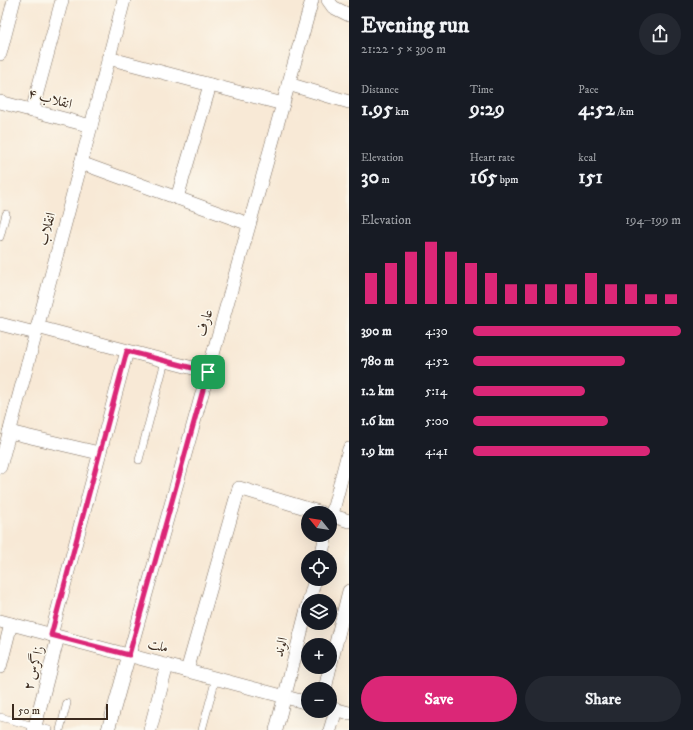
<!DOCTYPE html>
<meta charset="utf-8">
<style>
body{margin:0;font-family:"IM FELL DW Pica",Amiri,serif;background:#242831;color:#f1f3f6;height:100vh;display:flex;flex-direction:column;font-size:15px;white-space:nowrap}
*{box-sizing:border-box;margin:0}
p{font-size:13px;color:#9ea1a6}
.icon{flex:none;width:22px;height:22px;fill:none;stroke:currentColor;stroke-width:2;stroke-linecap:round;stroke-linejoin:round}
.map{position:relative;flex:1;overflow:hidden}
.details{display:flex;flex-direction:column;background:#171b24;width:344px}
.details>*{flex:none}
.needle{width:26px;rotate:300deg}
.tools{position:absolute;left:301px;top:506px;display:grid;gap:8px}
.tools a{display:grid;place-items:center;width:36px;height:36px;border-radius:50%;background:#171b24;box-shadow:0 4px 16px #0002;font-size:20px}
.scale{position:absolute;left:12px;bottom:10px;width:96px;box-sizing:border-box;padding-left:4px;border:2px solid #3b2a1e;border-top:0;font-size:11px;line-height:14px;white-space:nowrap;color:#3b2a1e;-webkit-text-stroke:3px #fbf7ec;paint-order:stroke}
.pin{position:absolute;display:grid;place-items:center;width:34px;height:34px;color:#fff;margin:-17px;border-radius:8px;box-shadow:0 2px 6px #0006}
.round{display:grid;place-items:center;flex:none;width:42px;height:42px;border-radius:21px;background:#242831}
.overview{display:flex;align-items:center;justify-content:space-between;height:68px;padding:0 12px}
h1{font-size:22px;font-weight:800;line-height:30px}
.metrics{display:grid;grid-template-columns:repeat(3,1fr);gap:6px;height:68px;padding:4px 12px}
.metrics div{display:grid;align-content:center}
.metrics b{font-size:20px;font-weight:800}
.metrics small{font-size:11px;font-weight:400}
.metrics p{font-size:11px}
.chart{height:112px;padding:8px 12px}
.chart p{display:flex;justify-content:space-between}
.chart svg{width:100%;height:72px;margin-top:4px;stroke:#db2777;stroke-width:6}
.primary-button{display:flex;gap:8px;margin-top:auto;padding:8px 12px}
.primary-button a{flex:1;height:46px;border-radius:24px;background:#db2777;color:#fff;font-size:16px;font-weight:800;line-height:46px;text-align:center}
.primary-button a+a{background:#242831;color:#f1f3f6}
ul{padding:0 12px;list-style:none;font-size:13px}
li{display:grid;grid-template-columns:64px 48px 1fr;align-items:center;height:30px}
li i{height:10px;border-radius:5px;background:#db2777}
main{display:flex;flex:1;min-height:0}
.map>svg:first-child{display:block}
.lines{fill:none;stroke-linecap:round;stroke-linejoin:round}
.service-casing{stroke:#7d6d5e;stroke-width:8}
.minor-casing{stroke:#7d6d5e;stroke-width:14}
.service{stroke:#fff;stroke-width:7}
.minor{stroke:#fff;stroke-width:13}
.route-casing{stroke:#fff;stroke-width:8}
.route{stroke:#db2777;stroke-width:5}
.labels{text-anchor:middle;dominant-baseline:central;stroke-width:3;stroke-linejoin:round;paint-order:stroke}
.street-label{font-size:14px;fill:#3b2a1e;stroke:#fbf7ec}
</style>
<main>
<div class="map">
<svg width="349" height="730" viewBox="0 0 349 730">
<rect width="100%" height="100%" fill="#fbf7ec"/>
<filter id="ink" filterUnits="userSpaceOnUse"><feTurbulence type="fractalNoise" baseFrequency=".025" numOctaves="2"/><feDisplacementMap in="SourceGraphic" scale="8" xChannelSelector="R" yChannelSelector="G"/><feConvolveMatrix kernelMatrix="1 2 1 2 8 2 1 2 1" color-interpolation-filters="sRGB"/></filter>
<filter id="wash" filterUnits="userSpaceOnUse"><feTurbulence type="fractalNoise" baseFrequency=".012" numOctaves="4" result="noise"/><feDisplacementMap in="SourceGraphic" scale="16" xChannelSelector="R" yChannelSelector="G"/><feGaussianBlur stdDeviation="0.9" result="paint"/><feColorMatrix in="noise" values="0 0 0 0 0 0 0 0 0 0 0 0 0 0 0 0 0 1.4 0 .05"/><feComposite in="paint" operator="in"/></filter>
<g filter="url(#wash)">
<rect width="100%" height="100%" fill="#f8e9d6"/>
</g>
<g filter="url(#ink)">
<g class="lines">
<g class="service-casing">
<g id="service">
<polyline points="0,237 6,214"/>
<polyline points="139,460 165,361"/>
<polyline points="0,717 49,730"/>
<polyline points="60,730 67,703"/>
<polyline points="202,730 216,678"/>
</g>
</g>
<g class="minor-casing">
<g id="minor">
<polyline points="328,0 333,7 349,15"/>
<polyline points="0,54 14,0"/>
<polyline points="108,58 283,104"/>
<polyline points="288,84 349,102"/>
<polyline points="0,102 91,126"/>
<polyline points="32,111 62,0"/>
<polyline points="81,163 249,224"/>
<polyline points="177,198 210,85"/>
<polyline points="0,324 35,333"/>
<polyline points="37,327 208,372"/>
<polyline points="9,432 99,453"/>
<polyline points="0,467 91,126 124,0"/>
<polyline points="330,515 349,521"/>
<polyline points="330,522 349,449"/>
<polyline points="321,557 326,535"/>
<polyline points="309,601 315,579"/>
<polyline points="0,621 308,703"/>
<polyline points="51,635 127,351"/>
<polyline points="0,667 11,624"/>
<polyline points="330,667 349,591"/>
<polyline points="187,671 239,488 322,513"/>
<polyline points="325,689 330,667"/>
<polyline points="330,708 349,713"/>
<polyline points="34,730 58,637"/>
<polyline points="108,730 312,0"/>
<polyline points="150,730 167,665"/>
<polyline points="276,730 308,605"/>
<polyline points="330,730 336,710"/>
</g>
</g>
<use href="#service" class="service"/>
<use href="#minor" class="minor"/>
</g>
</g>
<g class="lines" filter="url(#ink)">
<g class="route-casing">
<polygon id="route" points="127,351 208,372 129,655 51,635"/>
</g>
<use href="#route" class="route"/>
</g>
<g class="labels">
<g class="street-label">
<text transform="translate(50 99) rotate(15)">انقلاب ۴</text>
<text transform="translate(47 229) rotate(-75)">انقلاب</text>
<text transform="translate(205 323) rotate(-74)">عارف</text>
<text transform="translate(158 646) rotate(15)">ملت</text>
<text transform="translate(281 647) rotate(-75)">الوند</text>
<text transform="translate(34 668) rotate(-75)">زاگرس ۲</text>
</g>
</g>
</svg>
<div class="tools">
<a><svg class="needle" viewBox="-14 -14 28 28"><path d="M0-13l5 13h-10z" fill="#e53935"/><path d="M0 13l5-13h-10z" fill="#9ea1a6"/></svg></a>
<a><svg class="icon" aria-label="locate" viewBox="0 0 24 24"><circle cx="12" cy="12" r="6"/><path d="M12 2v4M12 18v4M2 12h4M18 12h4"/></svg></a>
<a><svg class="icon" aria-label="layers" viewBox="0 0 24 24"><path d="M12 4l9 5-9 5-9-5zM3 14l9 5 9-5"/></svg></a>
<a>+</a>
<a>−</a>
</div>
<div class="scale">50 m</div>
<div class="pin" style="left:208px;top:372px;background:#1e9e55"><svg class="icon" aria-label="arrive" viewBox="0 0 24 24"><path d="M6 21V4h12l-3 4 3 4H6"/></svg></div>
</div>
<section class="details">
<div class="overview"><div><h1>Evening run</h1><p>21:22 · 5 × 390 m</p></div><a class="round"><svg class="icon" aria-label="share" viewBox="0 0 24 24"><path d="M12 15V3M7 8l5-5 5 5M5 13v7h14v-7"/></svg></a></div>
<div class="metrics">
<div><p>Distance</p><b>1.95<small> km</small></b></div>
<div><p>Time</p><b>9:29</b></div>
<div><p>Pace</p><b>4:52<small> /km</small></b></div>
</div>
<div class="metrics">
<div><p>Elevation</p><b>30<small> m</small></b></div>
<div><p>Heart rate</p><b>165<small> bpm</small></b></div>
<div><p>kcal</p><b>151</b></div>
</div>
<div class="chart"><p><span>Elevation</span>194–199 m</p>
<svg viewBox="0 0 160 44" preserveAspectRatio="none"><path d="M5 44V25M15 44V19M25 44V12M35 44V6M45 44V12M55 44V19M65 44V25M75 44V32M85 44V32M95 44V32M105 44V32M115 44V25M125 44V32M135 44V32M145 44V38M155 44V38"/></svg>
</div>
<ul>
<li><b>390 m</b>4:30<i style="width:100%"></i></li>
<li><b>780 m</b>4:52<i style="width:73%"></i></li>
<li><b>1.2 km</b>5:14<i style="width:54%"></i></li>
<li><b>1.6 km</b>5:00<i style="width:65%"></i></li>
<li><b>1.9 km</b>4:41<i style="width:85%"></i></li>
</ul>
<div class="primary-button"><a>Save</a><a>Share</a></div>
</section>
</main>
